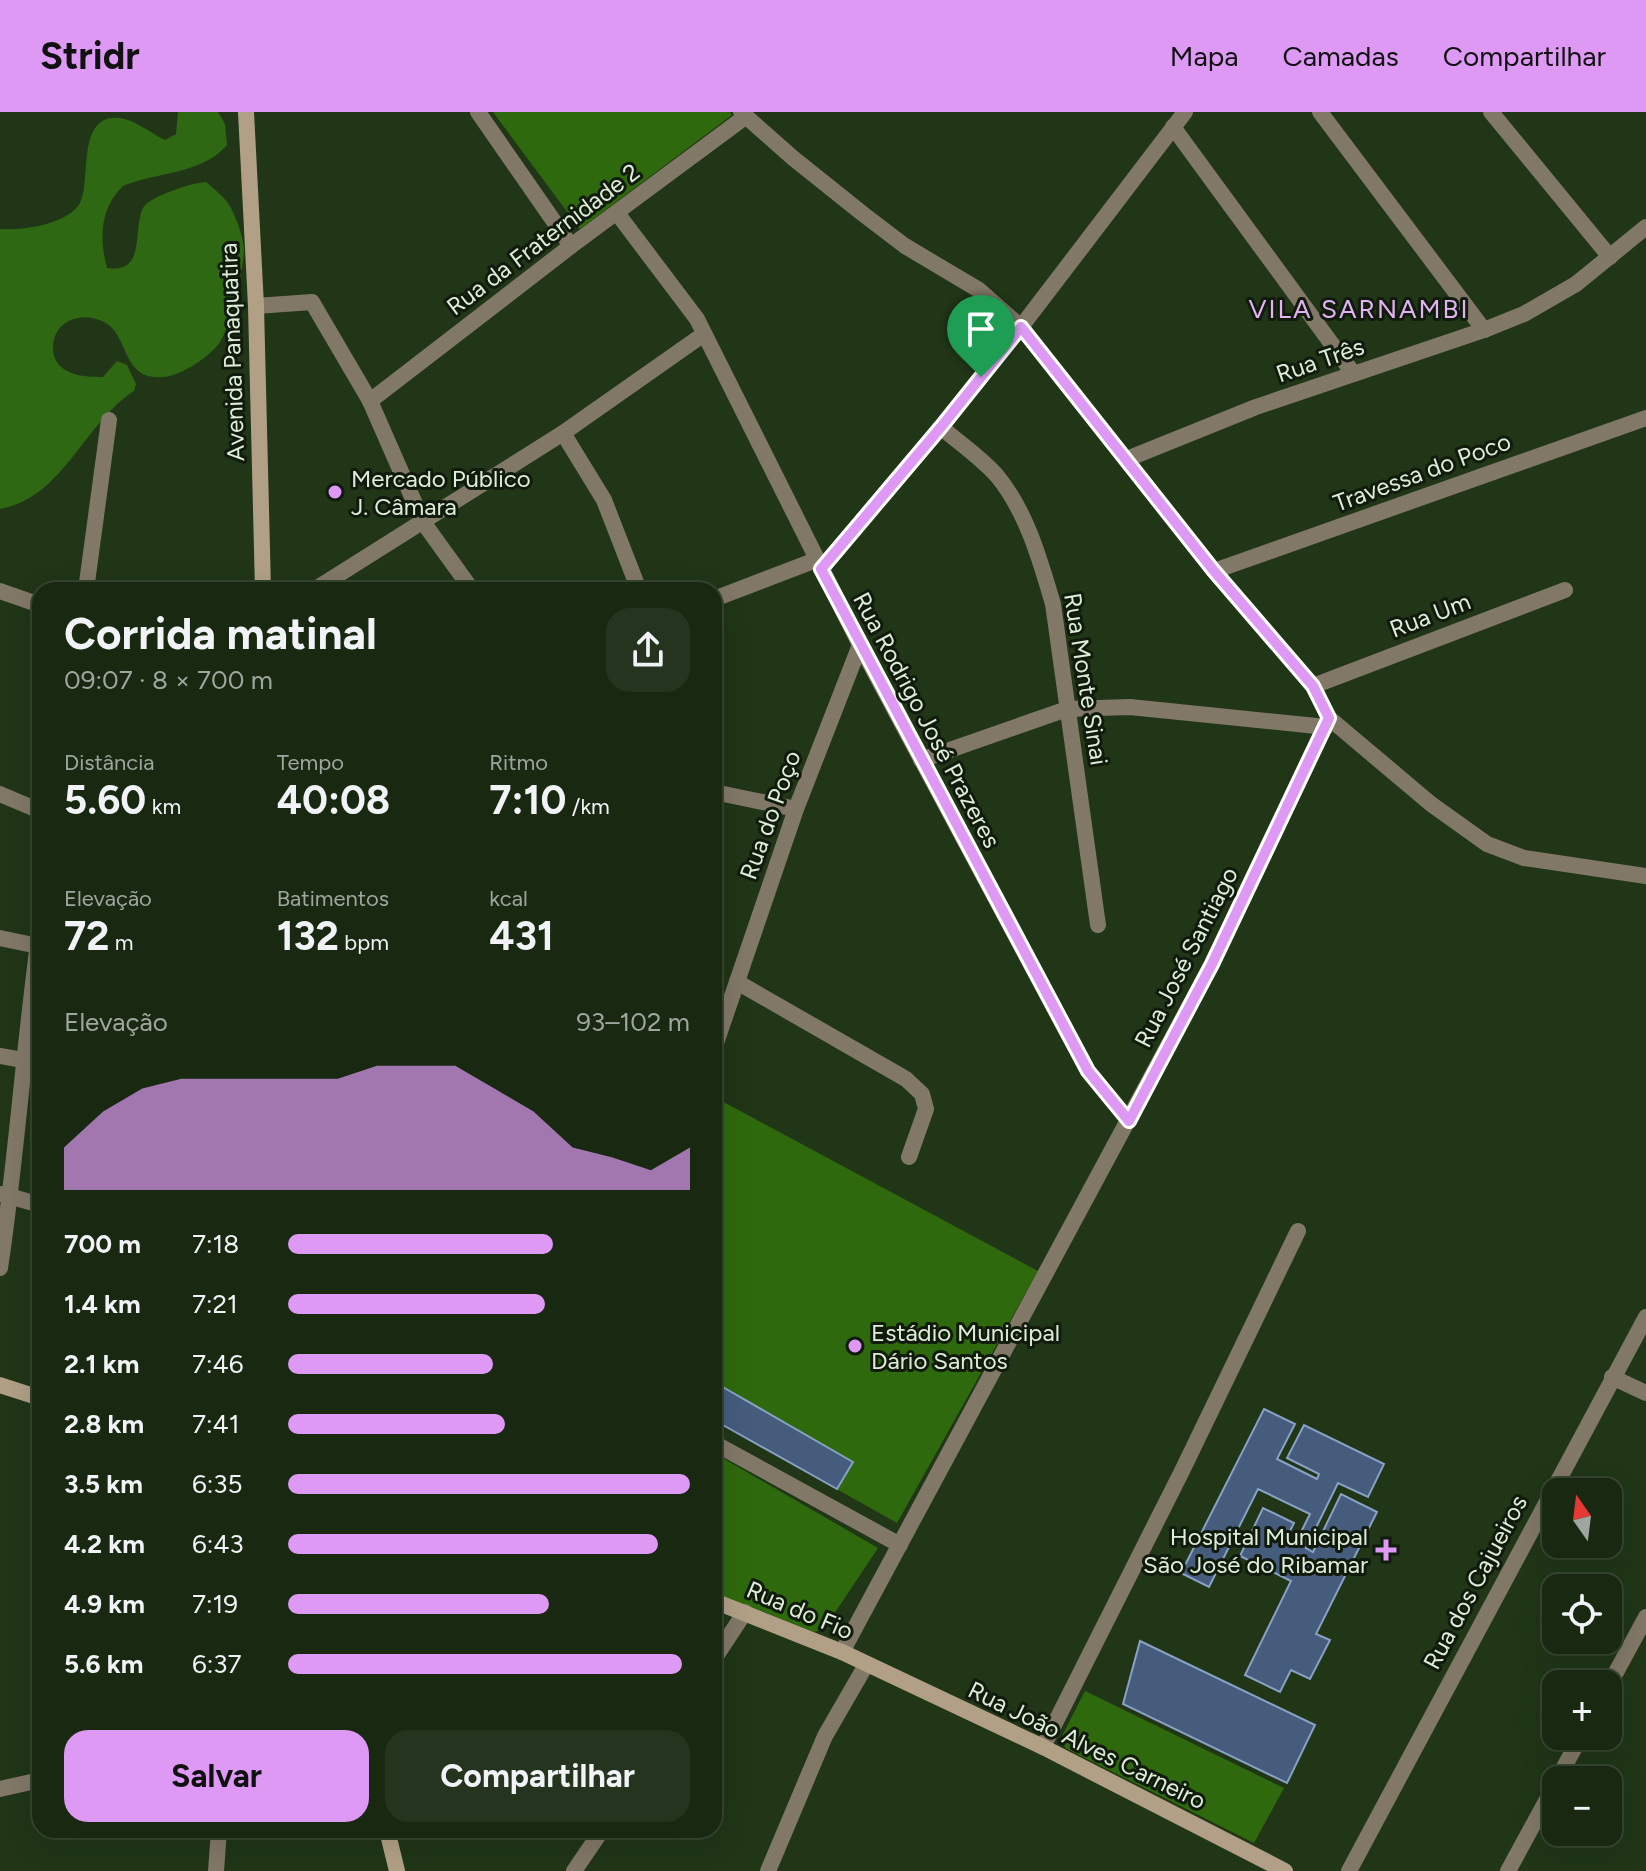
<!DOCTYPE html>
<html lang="pt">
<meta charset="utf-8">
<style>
body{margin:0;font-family:Figtree,sans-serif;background:#25341f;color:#f1f3f6;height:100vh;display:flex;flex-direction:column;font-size:30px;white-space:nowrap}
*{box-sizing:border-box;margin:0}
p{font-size:26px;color:#9fa69f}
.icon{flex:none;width:44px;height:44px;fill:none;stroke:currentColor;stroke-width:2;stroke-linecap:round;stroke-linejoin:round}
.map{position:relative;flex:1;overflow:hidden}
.panel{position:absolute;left:32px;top:470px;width:690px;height:1256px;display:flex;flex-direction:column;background:#182811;border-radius:24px;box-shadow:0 8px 32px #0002,0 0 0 2px #364431}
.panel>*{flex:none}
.needle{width:52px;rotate:346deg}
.controls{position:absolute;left:1542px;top:1366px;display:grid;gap:16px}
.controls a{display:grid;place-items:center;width:80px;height:80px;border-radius:16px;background:#182811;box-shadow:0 8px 32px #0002,0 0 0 2px #364431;font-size:40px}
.pin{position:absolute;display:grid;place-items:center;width:68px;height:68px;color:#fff;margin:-82px -34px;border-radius:50% 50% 50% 0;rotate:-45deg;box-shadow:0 0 8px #0007}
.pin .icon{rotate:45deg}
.round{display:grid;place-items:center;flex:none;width:84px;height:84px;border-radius:24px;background:#25341f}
.overview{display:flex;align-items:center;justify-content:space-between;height:136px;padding:0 32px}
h1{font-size:44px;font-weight:700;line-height:60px}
.figures{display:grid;grid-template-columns:repeat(3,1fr);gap:12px;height:136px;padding:8px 32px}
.figures div{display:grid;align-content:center}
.figures b{font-size:40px;font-weight:700}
.figures small{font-size:22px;font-weight:400}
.figures p{font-size:22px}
.chart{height:224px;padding:16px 32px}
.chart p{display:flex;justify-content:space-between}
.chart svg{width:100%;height:144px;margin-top:8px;fill:#dd99f3;opacity:.7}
.primary-button{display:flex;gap:16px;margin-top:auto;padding:16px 32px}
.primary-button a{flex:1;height:92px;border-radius:24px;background:#dd99f3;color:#111;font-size:32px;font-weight:700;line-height:92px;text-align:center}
.primary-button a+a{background:#25341f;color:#f1f3f6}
ul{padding:0 32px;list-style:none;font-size:26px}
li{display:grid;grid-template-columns:128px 96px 1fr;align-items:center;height:60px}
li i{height:20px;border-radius:10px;background:#dd99f3}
header{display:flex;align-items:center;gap:48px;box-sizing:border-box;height:112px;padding:0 40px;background:#dd99f3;color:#111}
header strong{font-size:38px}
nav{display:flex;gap:44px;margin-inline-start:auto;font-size:28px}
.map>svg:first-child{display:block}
.green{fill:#2e6a0d}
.forest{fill:#2f6813}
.building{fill:#455c7d;stroke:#88a1c5;stroke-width:2}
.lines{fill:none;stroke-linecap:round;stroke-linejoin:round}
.street{stroke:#827868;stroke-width:16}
.secondary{stroke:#b1a086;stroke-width:16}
.route-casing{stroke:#fff;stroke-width:16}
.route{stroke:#dd99f3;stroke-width:10}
.poi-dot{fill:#dd99f3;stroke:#111b0d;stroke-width:3}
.labels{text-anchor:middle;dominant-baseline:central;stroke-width:6;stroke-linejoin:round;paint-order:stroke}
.street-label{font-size:24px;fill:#deedd9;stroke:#111b0d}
.poi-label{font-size:24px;fill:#deedd9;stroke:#111b0d;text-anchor:start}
.neighbourhood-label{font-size:26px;letter-spacing:2px;fill:#e2b3f2;stroke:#111b0d}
</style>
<header>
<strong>Stridr</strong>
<nav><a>Mapa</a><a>Camadas</a><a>Compartilhar</a></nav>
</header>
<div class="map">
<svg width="1646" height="1759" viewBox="0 0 1646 1759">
<rect width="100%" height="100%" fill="#203617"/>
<g class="green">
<polygon points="493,0 730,0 732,3 580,117"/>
<polygon points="714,985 1038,1159 897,1411 714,1308"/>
<polygon points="714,1341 878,1436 824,1517 814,1520 751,1495 714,1484"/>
<polygon points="1085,1579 1284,1676 1254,1731 1065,1636 1062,1624"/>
</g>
<path class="forest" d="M 178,0 L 218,0 L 225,12 L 227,33 C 203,62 156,60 123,74 C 100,96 99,127 107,156 C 147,162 132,118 143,96 C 148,85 194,70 206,70 C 215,78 225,85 231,96 C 237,108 243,124 244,137 C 244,155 230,216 220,230 C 210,244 191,256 176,262 C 166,266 150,267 141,261 C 120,246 125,214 96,207 C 87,204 75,205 67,210 C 58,215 53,225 53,235 C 53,263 82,265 103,265 L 117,249 L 127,253 L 136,272 L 134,279 C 84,311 63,386 0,397 L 0,117 C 22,119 68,112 80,91 C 92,70 75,1 120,6 C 135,8 151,21 165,28 L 176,22 Z"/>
<g class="building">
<polygon points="714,1270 853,1350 837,1377 714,1308"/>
<polygon points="1264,1297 1295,1312 1277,1347 1317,1367 1319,1362 1287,1346 1304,1313 1384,1352 1368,1385 1338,1371 1306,1436 1313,1440 1341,1382 1377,1400 1316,1522 1330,1528 1310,1567 1291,1558 1280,1580 1245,1563 1291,1469 1240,1444 1263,1396 1294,1411 1286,1427 1295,1432 1310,1402 1258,1377 1209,1475 1181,1461"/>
<polygon points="1140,1529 1315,1613 1287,1671 1123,1592"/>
</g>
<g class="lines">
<g class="street">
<polyline points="478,0 571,134"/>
<polyline points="741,0 793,46 863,102 905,134 979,178 1021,215 1214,459 1313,574 1329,606 1212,852 842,1540"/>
<polyline points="1320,0 1484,218"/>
<polyline points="1491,0 1610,145"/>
<polyline points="1173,15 1353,261"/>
<polyline points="617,101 697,207 860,533 1088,959 1129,1009"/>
<polyline points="256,194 312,190 370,289 423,410 472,478"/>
<polyline points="370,289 571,134 745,5"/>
<path d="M 941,315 C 959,331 983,347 998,365 C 1027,401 1040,448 1053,492 L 1098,813"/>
<polyline points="563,321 604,388 639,478"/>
<polyline points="1127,347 1256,295 1484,218 1524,202 1576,172 1646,115"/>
<polyline points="821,457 941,315 1021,215 1185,0"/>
<polyline points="1214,459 1646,306"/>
<polyline points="86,478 109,308"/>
<polyline points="314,478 563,321 704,222"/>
<polyline points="0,479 40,493"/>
<polyline points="714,487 816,448"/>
<polyline points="1313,574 1565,478"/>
<polyline points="1329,606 1431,692 1487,732 1524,746 1646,764"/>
<polyline points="921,648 1067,597 1130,595 1326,615"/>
<polyline points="714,680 796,697"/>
<polyline points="0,682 40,699"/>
<polyline points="0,826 38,834"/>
<polyline points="737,870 906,967 922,982 926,997 909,1045"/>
<polyline points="714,937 796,697 860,533"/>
<polyline points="0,944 23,948"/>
<polyline points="2,1082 40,1093"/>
<path d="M 0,1156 C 17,1043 24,930 40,817"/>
<polyline points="1612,1265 1646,1281"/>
<polyline points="714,1331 900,1433"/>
<polyline points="714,1547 745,1500"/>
<polyline points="1608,1575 1646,1505"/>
<polyline points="1043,1635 1182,1359 1298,1119"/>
<polyline points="1557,1668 1581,1624"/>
<polyline points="0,1677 40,1668"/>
<polyline points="216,1759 219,1718"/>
<polyline points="574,1759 602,1718"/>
<polyline points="768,1759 825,1624 866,1553"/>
<polyline points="1349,1759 1646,1205"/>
<polyline points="1508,1759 1556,1671"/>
</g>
<g class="secondary">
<polyline points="246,0 256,194 263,478"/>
<polyline points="0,1273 40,1286"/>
<polyline points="714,1489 842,1540 1043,1635 1285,1759"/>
<polyline points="387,1718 397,1759"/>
</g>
</g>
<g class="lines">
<g class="route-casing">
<polygon id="route" points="1021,215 1214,459 1313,574 1329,606 1212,852 1129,1009 1088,959 821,457 941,315"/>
</g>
<use href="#route" class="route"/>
</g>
<g class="poi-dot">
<circle cx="335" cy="380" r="8"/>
<circle cx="855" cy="1234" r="8"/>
<path d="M1382 1426h8v8h8v8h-8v8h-8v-8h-8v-8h8z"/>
</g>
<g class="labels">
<g class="street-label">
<text transform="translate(543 127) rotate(-37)">Rua da Fraternidade 2</text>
<text transform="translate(232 240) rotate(-92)">Avenida Panaquatira</text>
<text transform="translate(1320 248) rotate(-19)">Rua Três</text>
<text transform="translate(1422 360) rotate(-20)">Travessa do Poco</text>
<text transform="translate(1430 503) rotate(-21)">Rua Um</text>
<text transform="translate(1086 567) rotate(81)">Rua Monte Sinai</text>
<text transform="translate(927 608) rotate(62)">Rua Rodrigo José Prazeres</text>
<text transform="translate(770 703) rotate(-70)">Rua do Poço</text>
<text transform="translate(1186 845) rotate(-63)">Rua José Santiago</text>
<text transform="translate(1475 1470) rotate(-62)">Rua dos Cajueiros</text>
<text transform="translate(800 1498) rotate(23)">Rua do Fio</text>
<text transform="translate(1087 1633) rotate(26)">Rua João Alves Carneiro</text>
</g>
<g class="poi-label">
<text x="351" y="366">Mercado Público<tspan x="351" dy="28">J. Câmara</tspan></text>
<text x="871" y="1220">Estádio Municipal<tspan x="871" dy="28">Dário Santos</tspan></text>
<text x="1368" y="1424" text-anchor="end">Hospital Municipal<tspan x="1368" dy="28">São José do Ribamar</tspan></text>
</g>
<g class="neighbourhood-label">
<text x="1359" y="197">VILA SARNAMBI</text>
</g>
</g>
</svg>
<div class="controls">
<a><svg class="needle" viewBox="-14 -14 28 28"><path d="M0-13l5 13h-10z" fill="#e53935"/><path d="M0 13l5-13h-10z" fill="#9fa69f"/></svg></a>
<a><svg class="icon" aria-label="locate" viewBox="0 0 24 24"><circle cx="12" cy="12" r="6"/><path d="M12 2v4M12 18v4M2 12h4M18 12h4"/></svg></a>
<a>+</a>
<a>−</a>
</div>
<div class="pin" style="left:981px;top:265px;background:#1e9e55"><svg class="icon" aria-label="arrive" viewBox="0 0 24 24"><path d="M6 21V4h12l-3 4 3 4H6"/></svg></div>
<section class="panel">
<div class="overview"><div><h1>Corrida matinal</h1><p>09:07 · 8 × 700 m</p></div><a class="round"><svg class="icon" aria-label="share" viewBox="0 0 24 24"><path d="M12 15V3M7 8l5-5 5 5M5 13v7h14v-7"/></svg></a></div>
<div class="figures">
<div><p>Distância</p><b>5.60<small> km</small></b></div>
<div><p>Tempo</p><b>40:08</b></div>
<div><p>Ritmo</p><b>7:10<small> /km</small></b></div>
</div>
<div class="figures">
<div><p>Elevação</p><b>72<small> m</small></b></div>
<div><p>Batimentos</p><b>132<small> bpm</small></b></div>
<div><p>kcal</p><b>431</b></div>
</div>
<div class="chart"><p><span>Elevação</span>93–102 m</p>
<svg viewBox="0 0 160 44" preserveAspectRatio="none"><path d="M0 44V31L10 20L20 13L30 10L40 10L50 10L60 10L70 10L80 6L90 6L100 6L110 13L120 20L130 31L140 34L150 38L160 31V44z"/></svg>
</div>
<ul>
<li><b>700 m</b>7:18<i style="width:66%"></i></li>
<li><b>1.4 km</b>7:21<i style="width:64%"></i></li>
<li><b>2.1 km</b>7:46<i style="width:51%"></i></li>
<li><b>2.8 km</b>7:41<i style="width:54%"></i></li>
<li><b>3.5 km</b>6:35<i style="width:100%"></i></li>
<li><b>4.2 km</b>6:43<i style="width:92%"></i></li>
<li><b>4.9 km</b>7:19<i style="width:65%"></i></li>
<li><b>5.6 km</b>6:37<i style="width:98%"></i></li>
</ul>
<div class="primary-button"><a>Salvar</a><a>Compartilhar</a></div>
</section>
</div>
